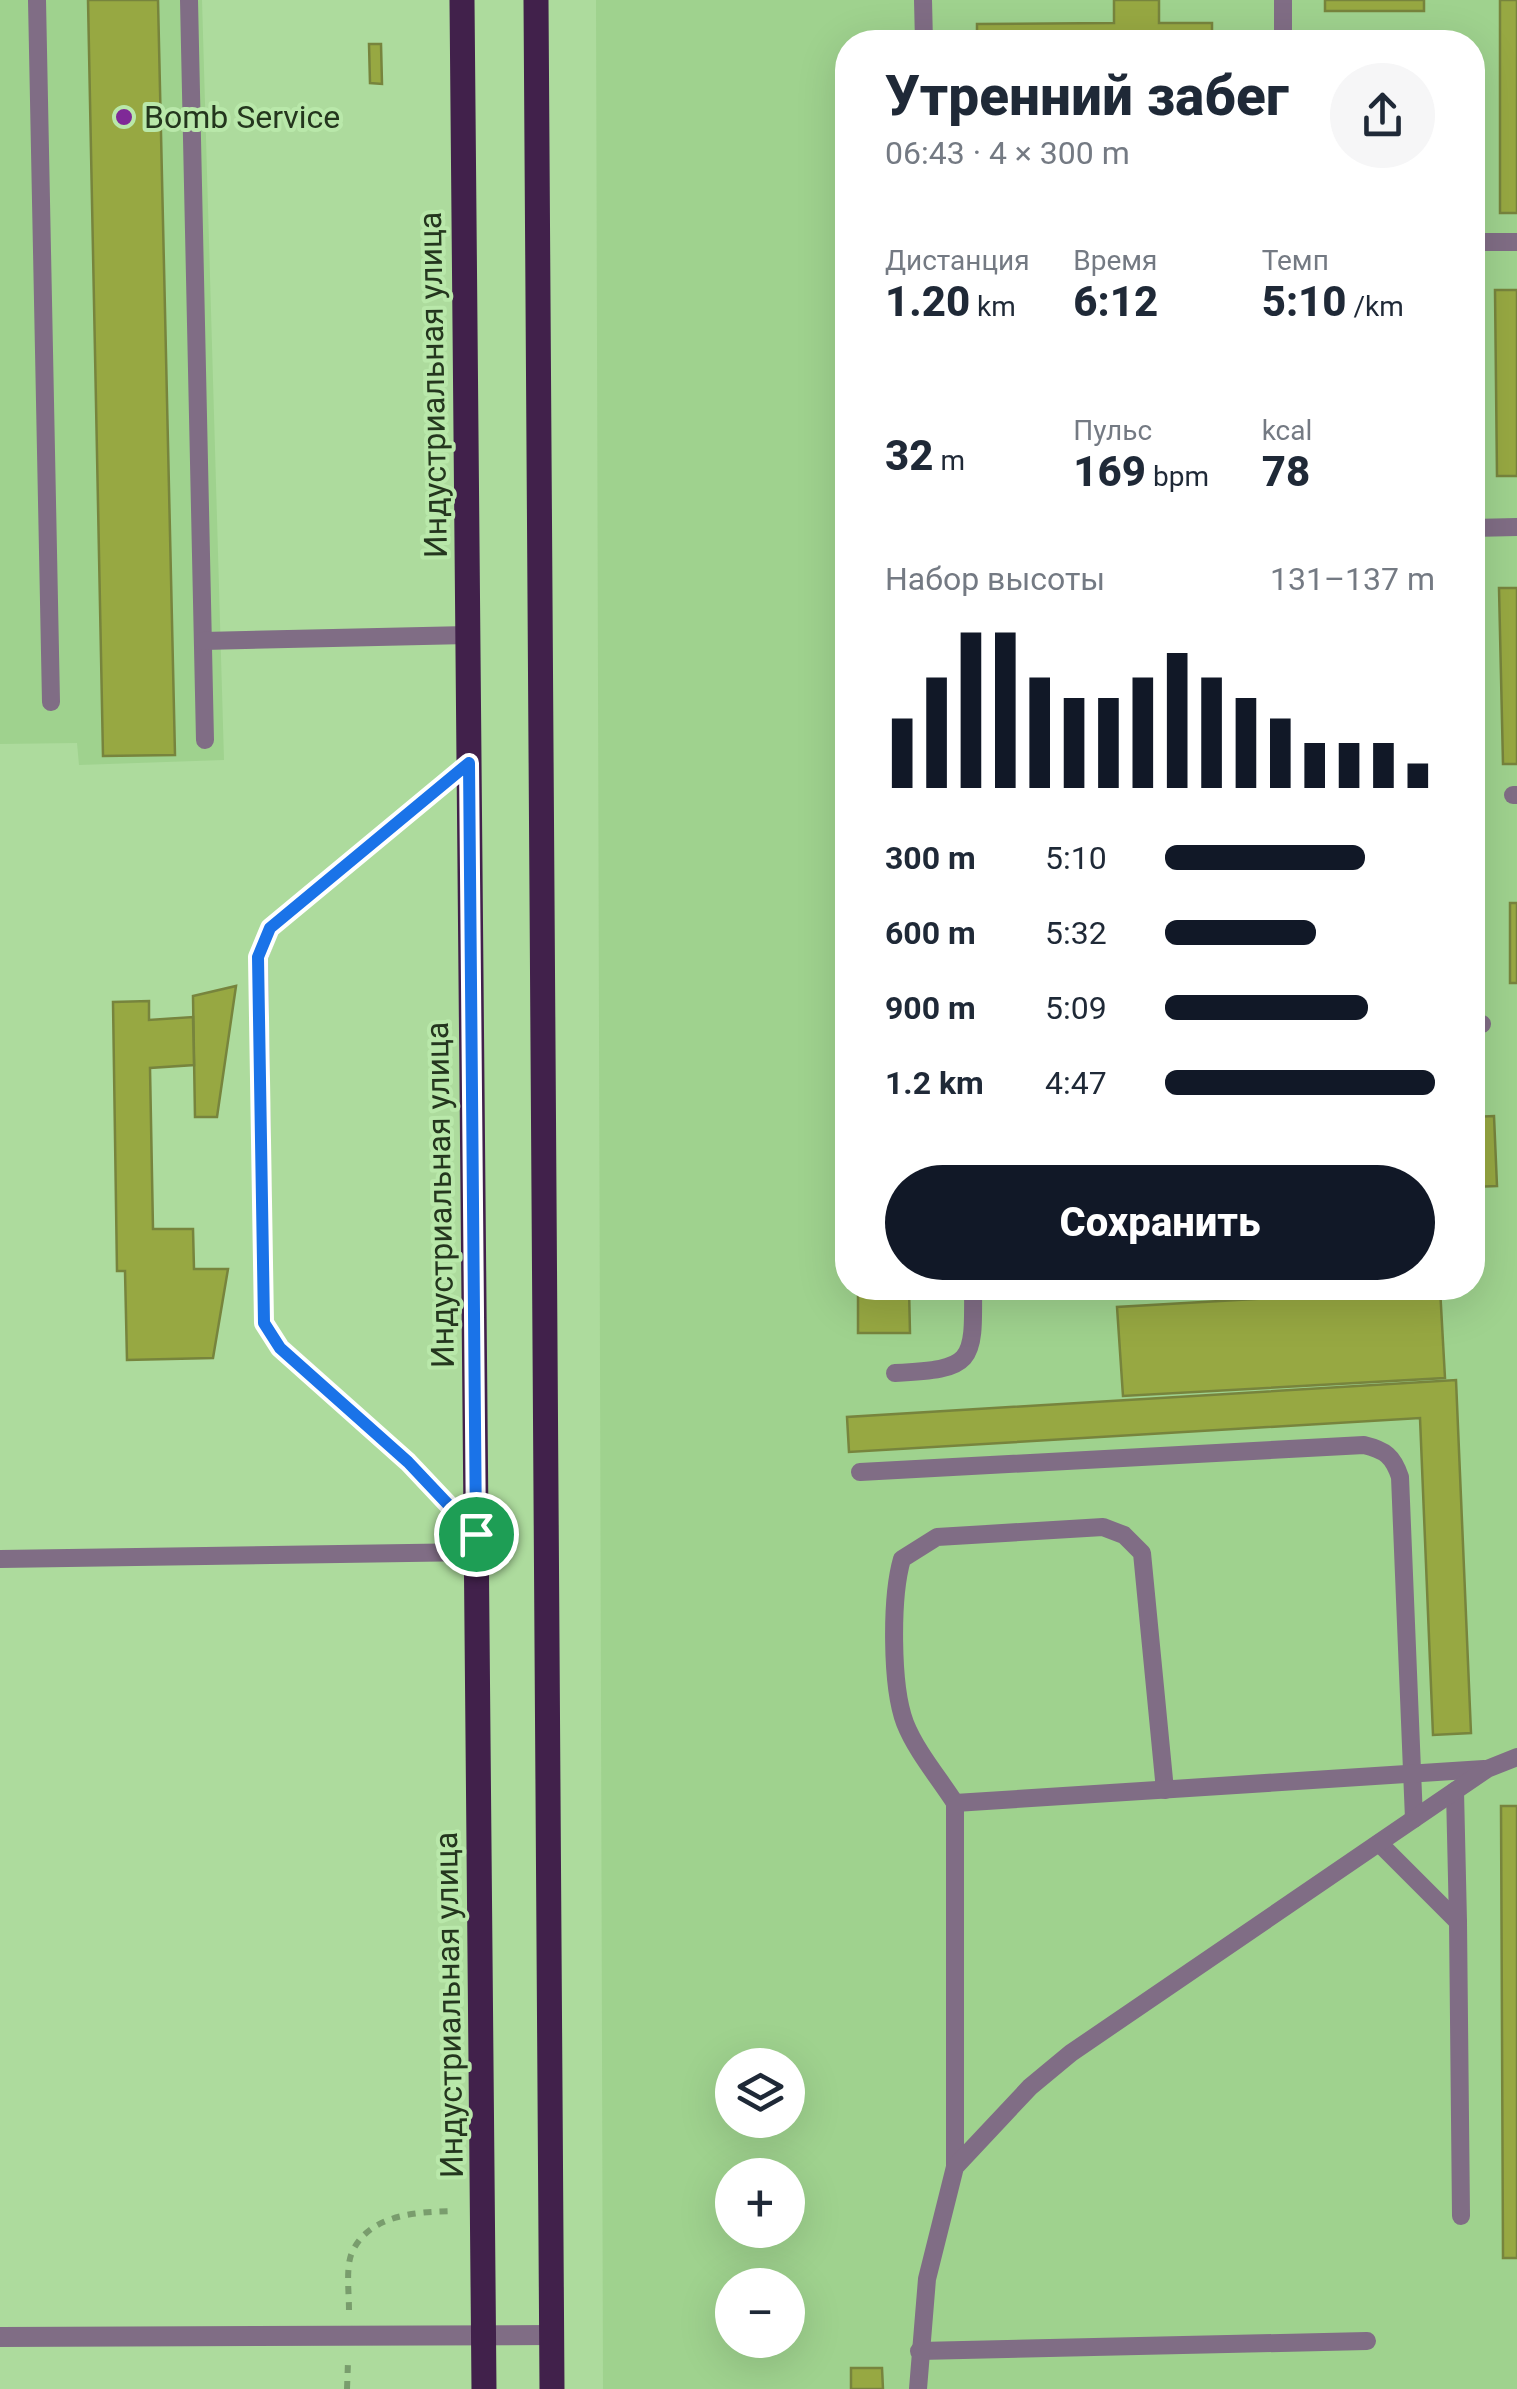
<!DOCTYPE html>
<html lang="ru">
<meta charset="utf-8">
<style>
body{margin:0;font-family:Roboto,sans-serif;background:#f6f6f7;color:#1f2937;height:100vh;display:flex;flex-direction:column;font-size:38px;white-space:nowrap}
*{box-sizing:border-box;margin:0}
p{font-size:32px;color:#747a83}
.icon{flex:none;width:55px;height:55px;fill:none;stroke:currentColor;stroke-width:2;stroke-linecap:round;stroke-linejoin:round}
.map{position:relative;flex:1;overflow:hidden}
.sheet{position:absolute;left:835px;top:30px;width:650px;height:1270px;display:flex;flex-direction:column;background:#fff;border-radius:40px;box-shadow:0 10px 40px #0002}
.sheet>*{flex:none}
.buttons{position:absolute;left:715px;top:2048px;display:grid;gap:20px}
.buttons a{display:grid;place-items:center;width:90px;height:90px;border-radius:50%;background:#fff;box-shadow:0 10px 40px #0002;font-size:50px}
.pin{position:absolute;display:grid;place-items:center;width:85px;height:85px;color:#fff;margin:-42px;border:5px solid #fff;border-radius:50%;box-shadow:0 2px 10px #0007}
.round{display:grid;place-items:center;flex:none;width:105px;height:105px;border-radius:52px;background:#f6f6f7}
.overview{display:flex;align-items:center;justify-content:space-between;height:170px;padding:0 50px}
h1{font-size:55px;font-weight:800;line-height:75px}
.metrics{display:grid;grid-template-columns:repeat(3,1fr);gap:15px;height:170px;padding:10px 50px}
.metrics div{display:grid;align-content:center}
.metrics b{font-size:42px;font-weight:800}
.metrics small{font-size:28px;font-weight:400}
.metrics p{font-size:28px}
.chart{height:280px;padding:20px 50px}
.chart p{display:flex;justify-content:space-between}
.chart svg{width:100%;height:180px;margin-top:10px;stroke:#111827;stroke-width:6}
.cta{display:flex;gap:20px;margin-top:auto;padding:20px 50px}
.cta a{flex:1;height:115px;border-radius:60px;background:#111827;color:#fff;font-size:40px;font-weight:800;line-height:115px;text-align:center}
ul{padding:0 50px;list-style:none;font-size:32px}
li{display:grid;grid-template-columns:160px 120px 1fr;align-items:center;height:75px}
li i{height:25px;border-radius:12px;background:#111827}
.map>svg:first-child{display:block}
.built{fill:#9fd28e;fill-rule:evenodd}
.building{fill:#97a842;stroke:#77843d;stroke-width:2.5}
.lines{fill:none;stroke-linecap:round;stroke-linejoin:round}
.path{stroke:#799d6d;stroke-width:6;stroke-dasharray:8 8;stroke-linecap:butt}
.service{stroke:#806d85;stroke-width:18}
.minor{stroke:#806d85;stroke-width:20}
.primary{stroke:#41214b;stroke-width:25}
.route-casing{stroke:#fff;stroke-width:20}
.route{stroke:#1a73e8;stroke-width:12}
.poi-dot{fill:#7f2997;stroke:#b9e8aa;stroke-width:4}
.labels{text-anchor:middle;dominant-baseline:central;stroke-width:8;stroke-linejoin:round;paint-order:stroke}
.poi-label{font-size:32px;fill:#24361e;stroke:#b9e8aa;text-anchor:start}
.street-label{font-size:32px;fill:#24361e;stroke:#b9e8aa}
</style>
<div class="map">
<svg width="1517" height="2389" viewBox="0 0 1517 2389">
<rect width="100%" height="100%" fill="#addb9d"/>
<g class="built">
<polygon points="0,0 202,0 224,760 79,765 77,743 0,744"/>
<path d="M 596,0 L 1517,0 L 1517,2389 L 603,2389 ZM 848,42 L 1472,42 L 1472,1288 L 848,1288 ZM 732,2065 L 788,2065 L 788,2120 L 732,2120 ZM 732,2175 L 788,2175 L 788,2230 L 732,2230 ZM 732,2285 L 788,2285 L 788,2340 L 732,2340 Z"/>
</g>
<g class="building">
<polygon points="88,0 158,0 175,755 103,756"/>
<polygon points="1114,0 1159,0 1159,23 1212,23 1212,42 977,42 977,24 1114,23"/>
<rect x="1325" y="0" width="99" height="11"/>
<rect x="1500" y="0" width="17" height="213"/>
<polygon points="369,44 381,44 382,84 370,83"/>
<polygon points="1495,290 1517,290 1517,476 1497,476"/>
<polygon points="1499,588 1517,588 1517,764 1503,764"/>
<rect x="1510" y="903" width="7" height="80"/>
<polygon points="236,986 217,1117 195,1117 193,996"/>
<polygon points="149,1001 149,1020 193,1017 194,1065 150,1068 153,1229 193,1229 194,1269 228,1269 213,1358 127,1360 125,1271 117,1271 113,1002"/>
<polygon points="1475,1038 1478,1114 1472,1115 1472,1039"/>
<polygon points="1494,1116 1497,1186 1472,1187 1472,1117"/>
<polygon points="858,1288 909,1288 910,1333 858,1333"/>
<polygon points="1440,1288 1445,1378 1123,1396 1117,1307"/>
<polygon points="1456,1380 1471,1733 1433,1735 1420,1418 849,1452 847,1417"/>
<polygon points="1501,1806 1517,1806 1517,2258 1503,2258"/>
<polygon points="851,2368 882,2368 883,2389 851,2389"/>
</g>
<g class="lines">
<g class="path">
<path d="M 349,2310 C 349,2293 346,2270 351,2255 C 367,2214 417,2212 453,2211"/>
<polyline points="347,2389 348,2362"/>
</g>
<g class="service">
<polyline points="37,0 51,702"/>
<polyline points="189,0 205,740"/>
<polyline points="923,0 924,42"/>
<polyline points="1283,0 1283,42"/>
<polyline points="1472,242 1517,242"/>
<polyline points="1472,528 1517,527"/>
<polyline points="203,641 468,635"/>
<polyline points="469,763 270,928 259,957 264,1323 280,1347 408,1462 476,1534"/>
<polyline points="1513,795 1517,795"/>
<polyline points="1472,1025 1482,1024"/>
<path d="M 895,1373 C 973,1369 974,1364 973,1288"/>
<path d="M 860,1472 L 1364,1445 C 1385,1450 1393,1456 1400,1477 L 1414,1819"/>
<polyline points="0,1559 477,1552"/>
<polyline points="1455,1791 1458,1922"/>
<path d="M 955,1803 C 939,1778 916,1751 905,1723 C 891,1686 891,1597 902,1559 L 937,1537 L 1103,1527 L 1124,1535 L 1142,1553 L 1165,1790"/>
<polyline points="1379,1843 1458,1922 1461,2216"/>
<polyline points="955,2167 955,1803 1484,1769"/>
<polyline points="919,2351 1367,2341"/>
<polyline points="918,2389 927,2279 955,2167 1030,2087 1071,2053 1487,1769 1517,1757"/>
</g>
<polyline class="minor" points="0,2337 552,2335"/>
<g class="primary">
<polyline points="462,0 484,2389"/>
<polyline points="536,0 552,2389"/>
</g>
</g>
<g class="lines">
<g class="route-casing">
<polygon id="route" points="469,763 476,1534 408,1462 280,1348 264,1323 258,957 270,928"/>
</g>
<use href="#route" class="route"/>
</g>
<circle class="poi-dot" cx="124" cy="117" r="10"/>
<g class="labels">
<g class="poi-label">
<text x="144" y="117">Bomb Service</text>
</g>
<g class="street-label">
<text transform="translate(433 385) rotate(-91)">Индустриальная улица</text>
<text transform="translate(440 1195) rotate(-91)">Индустриальная улица</text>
<text transform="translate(449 2005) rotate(-91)">Индустриальная улица</text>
</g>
</g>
</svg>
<div class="buttons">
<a><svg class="icon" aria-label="layers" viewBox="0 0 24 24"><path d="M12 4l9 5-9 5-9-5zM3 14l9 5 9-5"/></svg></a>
<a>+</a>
<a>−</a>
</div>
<div class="pin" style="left:476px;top:1534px;background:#1e9e55"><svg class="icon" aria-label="arrive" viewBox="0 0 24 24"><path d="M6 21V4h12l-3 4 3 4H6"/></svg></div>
<section class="sheet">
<div class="overview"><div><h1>Утренний забег</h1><p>06:43 · 4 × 300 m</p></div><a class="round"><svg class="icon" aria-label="share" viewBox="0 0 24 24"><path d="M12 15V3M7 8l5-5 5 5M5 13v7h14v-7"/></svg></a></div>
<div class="metrics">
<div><p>Дистанция</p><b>1.20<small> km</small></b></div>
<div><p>Время</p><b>6:12</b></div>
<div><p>Темп</p><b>5:10<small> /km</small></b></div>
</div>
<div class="metrics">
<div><b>32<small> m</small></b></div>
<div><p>Пульс</p><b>169<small> bpm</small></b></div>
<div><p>kcal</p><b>78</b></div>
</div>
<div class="chart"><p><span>Набор высоты</span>131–137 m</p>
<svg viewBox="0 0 160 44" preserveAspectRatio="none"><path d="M5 44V27M15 44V17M25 44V6M35 44V6M45 44V17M55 44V22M65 44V22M75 44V17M85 44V11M95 44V17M105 44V22M115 44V27M125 44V33M135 44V33M145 44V33M155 44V38"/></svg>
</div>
<ul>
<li><b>300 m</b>5:10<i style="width:74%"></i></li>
<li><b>600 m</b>5:32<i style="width:56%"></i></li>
<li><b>900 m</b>5:09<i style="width:75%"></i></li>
<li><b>1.2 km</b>4:47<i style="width:100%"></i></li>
</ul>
<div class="cta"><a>Сохранить</a></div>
</section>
</div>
